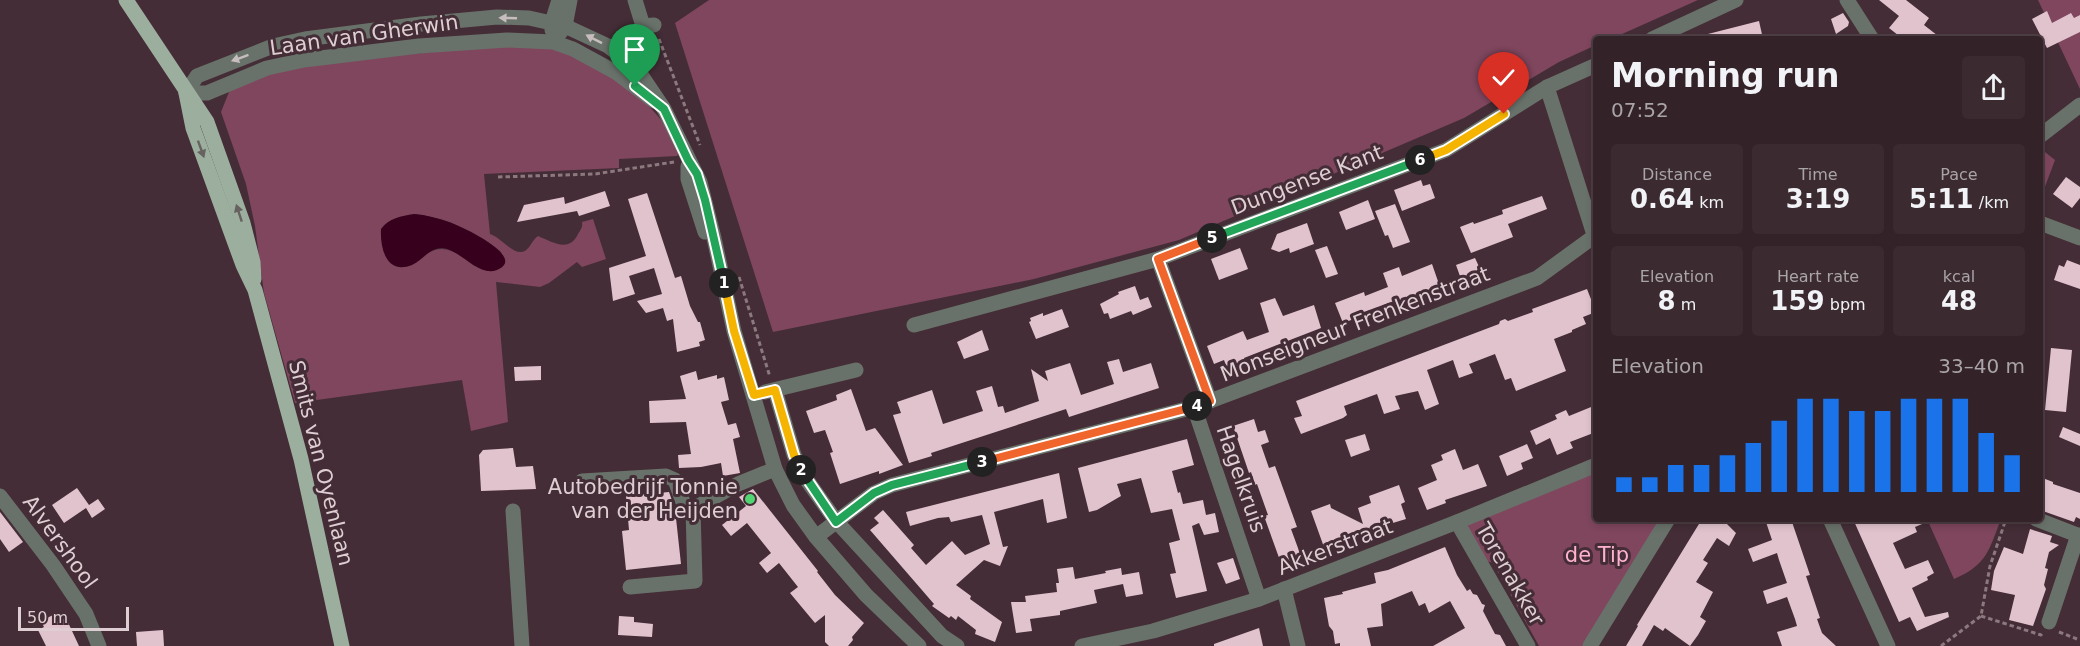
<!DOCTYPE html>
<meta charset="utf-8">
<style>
body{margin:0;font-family:"DejaVu Sans",sans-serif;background:#3b2a30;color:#f1f3f6;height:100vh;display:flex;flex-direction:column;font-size:22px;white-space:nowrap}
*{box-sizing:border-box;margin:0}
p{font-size:20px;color:#a9a4a8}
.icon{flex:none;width:33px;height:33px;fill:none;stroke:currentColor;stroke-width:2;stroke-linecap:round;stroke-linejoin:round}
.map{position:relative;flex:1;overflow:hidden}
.side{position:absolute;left:1593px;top:36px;width:450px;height:486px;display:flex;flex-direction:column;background:#332228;border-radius:6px;box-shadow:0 3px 9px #0003,0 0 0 2px #4e3f45}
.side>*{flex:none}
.scale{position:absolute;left:18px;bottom:15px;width:111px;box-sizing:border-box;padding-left:6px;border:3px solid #deced3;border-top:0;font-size:16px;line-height:21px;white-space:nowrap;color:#deced3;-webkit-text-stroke:4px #442d36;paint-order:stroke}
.pin{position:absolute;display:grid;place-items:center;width:51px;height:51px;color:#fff;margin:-62px -26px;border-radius:50% 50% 50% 0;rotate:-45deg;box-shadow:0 0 6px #0007}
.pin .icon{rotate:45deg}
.km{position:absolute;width:30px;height:30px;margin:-15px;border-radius:50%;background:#222;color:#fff;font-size:16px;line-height:30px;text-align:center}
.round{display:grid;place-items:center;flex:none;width:63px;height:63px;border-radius:6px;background:#3b2a30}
.head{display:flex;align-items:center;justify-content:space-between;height:102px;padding:0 18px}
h1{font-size:33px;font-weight:800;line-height:45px}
.metrics{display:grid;grid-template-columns:repeat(3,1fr);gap:9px;height:102px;padding:6px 18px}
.metrics div{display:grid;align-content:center;border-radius:6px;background:#3b2a30;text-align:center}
.metrics b{font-size:26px;font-weight:800}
.metrics small{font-size:16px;font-weight:400}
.metrics p{font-size:16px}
.chart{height:168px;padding:12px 18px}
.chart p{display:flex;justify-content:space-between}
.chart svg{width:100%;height:108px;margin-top:6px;stroke:#1a73e8;stroke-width:6}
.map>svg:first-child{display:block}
.green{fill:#7f465e;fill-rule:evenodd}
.water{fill:#37001d}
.building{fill:#e1c3ce}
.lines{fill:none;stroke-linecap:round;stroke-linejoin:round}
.path{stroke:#8c787f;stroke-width:3;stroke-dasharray:4.5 3;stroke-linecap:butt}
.minor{stroke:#69726a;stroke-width:15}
.major{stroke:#9caf9e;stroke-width:15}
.oneway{fill:#c7bcbe}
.oneway2{fill:#676160}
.split-1-casing{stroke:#fff;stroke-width:12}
.split-2-casing{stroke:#fff;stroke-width:12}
.split-3-casing{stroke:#fff;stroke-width:12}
.split-4-casing{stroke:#fff;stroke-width:12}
.split-5-casing{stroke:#fff;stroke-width:12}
.split-6-casing{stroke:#fff;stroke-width:12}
.split-7-casing{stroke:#fff;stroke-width:12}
.split-1{stroke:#22a559;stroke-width:8}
.split-2{stroke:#f5b400;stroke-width:8}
.split-3{stroke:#22a559;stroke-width:8}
.split-4{stroke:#f0652b;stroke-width:8}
.split-5{stroke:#f0652b;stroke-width:8}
.split-6{stroke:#22a559;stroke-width:8}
.split-7{stroke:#f5b400;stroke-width:8}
.poi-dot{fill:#52d673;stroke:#442d36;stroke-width:2}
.labels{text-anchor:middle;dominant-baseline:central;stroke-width:6;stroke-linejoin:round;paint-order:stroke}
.street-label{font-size:21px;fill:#deced3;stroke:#442d36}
.poi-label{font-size:21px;fill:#deced3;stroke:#442d36;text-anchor:end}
.park-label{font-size:21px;fill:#ffb2cf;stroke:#442d36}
</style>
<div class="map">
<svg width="2080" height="646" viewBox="0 0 2080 646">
<rect width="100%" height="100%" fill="#442d36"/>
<g class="green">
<polygon points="709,0 1698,0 1611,39 1596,39 1596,45 1559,62 1464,118 1179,240 1034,279 773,332 675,23"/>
<polygon points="2038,0 2080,0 2080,89"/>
<path d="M 503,45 C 524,46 547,46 567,53 C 596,64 643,95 661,120 C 668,130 673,142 678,154 L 677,156 L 619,159 L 619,168 L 484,174 L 490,234 C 501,237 514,257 525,251 C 531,247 532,240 538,236 C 552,242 568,252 577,236 C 580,230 583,228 582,222 L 593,219 L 606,259 L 582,267 L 577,262 L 549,283 L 540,287 L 496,282 L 508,422 L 471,431 L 462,380 L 295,403 L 264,293 L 255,226 L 246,184 L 221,112 L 229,92 L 236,85 L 299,65 ZM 414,214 C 444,217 478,232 501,252 L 504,263 L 475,266 C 459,254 445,242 426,254 Z"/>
<polygon points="2040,148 2055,160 2040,200"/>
<polygon points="1596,470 1596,519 1660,519 1583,646 1539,646 1493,563 1486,561 1467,529 1469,522"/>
<path d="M 1927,519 L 2001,519 C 1989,550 1987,565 1954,579 Z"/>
</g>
<path class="water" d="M 414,214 C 426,215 438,218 449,222 C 458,225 529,257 497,270 C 478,277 462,251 443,248 C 430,247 423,260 412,265 C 386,275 380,248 381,229 C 389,218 401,216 414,214 Z"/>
<g class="building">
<polygon points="1879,0 1906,0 1929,18 1924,25 1942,39 1903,39 1889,28 1899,16"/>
<polygon points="2047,11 2052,23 2071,13 2074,18 2080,15 2080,32 2047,48 2032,19"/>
<polygon points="1843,13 1849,22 1848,26 1836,34 1831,19"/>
<polygon points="1759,21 1763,39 1705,39 1704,35"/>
<polygon points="2066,177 2080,187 2080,198 2072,208 2053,194"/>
<polygon points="1421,180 1423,186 1430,184 1435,198 1402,211 1394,190"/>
<polygon points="605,191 610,206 579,216 577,211 517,222 524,205 564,197 565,204"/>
<polygon points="647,193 675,278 681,276 690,306 698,322 700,322 705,340 699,342 700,346 677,352 673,319 667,321 663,308 646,313 637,301 662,294 654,268 629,276 635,294 613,301 609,268 646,256 628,199"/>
<polygon points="1542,196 1547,209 1508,224 1513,237 1471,253 1460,227 1473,222 1474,224 1503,214 1502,210"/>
<polygon points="1368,200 1375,219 1346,230 1339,212"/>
<polygon points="1395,204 1410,242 1393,248 1388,235 1385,236 1375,211"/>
<polygon points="1307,223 1314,244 1290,253 1289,248 1279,252 1271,249 1277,234"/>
<polygon points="1327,246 1338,274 1326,278 1315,250"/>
<polygon points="1240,248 1248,269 1219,280 1211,259"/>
<polygon points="1475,258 1481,271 1461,279 1456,265"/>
<polygon points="2067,260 2080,265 2080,289 2054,280 2059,265 2064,267"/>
<polygon points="1432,264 1440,287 1395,303 1394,301 1361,313 1362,316 1343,323 1335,303 1364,292 1365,296 1388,287 1383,273 1399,267 1402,276"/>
<polygon points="1135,286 1140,300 1148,297 1152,307 1133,315 1131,311 1110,319 1108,313 1104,314 1100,304 1119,294 1118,292"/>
<polygon points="1587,289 1596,312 1583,317 1586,324 1572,330 1572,332 1554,339 1566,371 1516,391 1511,378 1505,380 1495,354 1469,364 1473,373 1459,378 1453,360 1427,370 1439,404 1425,410 1418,391 1395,396 1400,409 1384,414 1377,394 1344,406 1347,415 1343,418 1301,434 1294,418 1302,416 1296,401 1499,324 1500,321 1505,319 1508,321 1533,312 1532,309"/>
<polygon points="1275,298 1283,316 1314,305 1321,328 1244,358 1245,361 1227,368 1224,360 1214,364 1207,346 1243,331 1247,340 1269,332 1260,303"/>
<polygon points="1062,309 1069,327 1036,339 1029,322 1031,321 1030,318 1043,313 1043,316"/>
<polygon points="982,330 989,350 964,359 957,342"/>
<polygon points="2051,348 2072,350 2066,412 2045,410"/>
<polygon points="1119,359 1123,372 1151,363 1159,388 1069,417 1066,409 931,453 932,456 909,463 893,415 901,413 897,402 932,390 943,424 983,411 976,391 992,386 998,407 1003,406 1005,413 1039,401 1031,369 1048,381 1045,371 1070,363 1081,395 1114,384 1107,362"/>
<polygon points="541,366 541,380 515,381 514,367"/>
<polygon points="696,371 698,380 717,375 717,379 724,377 729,400 721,402 728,425 736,423 740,437 733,439 740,473 723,476 721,463 701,467 679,468 678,455 691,454 686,422 650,423 649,401 686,399 680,376"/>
<polygon points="851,389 866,431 875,428 903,465 879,474 879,471 840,484 830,453 833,452 825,430 814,433 806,411 837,400 836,395"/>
<polygon points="1596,405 1596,432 1570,442 1573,448 1557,455 1550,438 1536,445 1530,431 1557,419 1555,415 1566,410 1569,416"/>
<polygon points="1254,419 1258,432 1265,430 1269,442 1261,445 1269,468 1275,466 1297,527 1291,529 1302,559 1289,564 1287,567 1282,566 1264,516 1268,515 1257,484 1255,485 1251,472 1249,473 1233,426"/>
<polygon points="2063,427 2080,434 2080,446 2059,437"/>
<polygon points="1365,434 1370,450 1351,457 1345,440"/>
<polygon points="1187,439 1194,465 1172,471 1178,493 1180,492 1183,504 1203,500 1206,515 1215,513 1219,532 1204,535 1199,523 1192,526 1207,591 1176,598 1170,574 1176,573 1169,543 1180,540 1172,509 1151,513 1141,478 1117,484 1121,496 1097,510 1089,512 1078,468"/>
<polygon points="1527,444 1533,458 1521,463 1523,469 1507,476 1499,456"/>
<polygon points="513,448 516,467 533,466 536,489 481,491 479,455 483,450"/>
<polygon points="1455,449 1463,470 1478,464 1487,486 1445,500 1446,503 1427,510 1418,488 1437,480 1431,465 1443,460 1441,455"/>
<polygon points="1059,473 1067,518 1047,523 1043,499 994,512 1003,547 1008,546 1000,566 984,560 956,585 971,596 970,599 1002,622 995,642 975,634 976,630 958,616 956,620 951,616 949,618 932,606 934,604 870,530 879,523 874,518 883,510 914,545 911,548 926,565 952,541 965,555 990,544 982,515 951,522 949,517 938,518 910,526 906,512"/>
<polygon points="2040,477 2053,482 2053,484 2080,493 2080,519 2076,517 2074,522 2040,510"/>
<polygon points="1399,485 1405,502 1401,504 1406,519 1363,532 1363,535 1325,550 1311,511 1330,504 1331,508 1363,524 1358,508 1371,503 1369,496"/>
<polygon points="77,488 89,505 98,499 105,509 92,518 86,508 64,523 52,505"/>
<polygon points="753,489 818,571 817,572 835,595 864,623 852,637 853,640 848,646 829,646 825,642 825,615 815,623 790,593 798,587 779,563 767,573 759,563 771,553 747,523 731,536 722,525 746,506 739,497"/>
<polygon points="669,492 675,509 681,564 626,570 622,531 629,530 626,496"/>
<polygon points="0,512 23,542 9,552 0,539"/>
<polygon points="1702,519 1722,519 1736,533 1729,546 1717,538 1703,560 1708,563 1696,582 1713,592 1700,617 1706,621 1698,635 1690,646 1665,628 1663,631 1654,625 1642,646 1626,646 1638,626 1637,625"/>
<polygon points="1765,519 1791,519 1810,575 1806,576 1820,618 1817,619 1822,633 1836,646 1782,646 1777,632 1797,626 1795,619 1787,597 1767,604 1763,591 1787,583 1779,560 1777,553 1753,562 1748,549 1772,540"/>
<polygon points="1853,519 1934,519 1915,527 1917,532 1893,543 1905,569 1928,560 1934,573 1927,577 1928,580 1912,588 1925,617 1948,612 1949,617 1917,631 1910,617 1899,622"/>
<polygon points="2030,529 2052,536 2050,542 2059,545 2049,552 2045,568 2048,569 2044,585 2046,589 2033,626 2009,620 2015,595 1991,590 1994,571 2004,547 2023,554"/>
<polygon points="1445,547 1457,575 1467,591 1470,589 1473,594 1477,595 1482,604 1485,605 1483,611 1495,634 1500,635 1506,646 1433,646 1465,628 1450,601 1429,613 1425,603 1419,606 1412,591 1381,604 1383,626 1367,628 1371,646 1340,646 1340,643 1335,644 1333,631 1329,626 1324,598 1343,594 1342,592 1376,583 1374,573 1388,570"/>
<polygon points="1233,558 1240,579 1226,584 1217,563"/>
<polygon points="1073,567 1075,579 1106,573 1105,571 1121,568 1122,575 1139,572 1143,594 1126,597 1123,584 1094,590 1097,603 1060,611 1060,615 1030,619 1032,631 1016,633 1011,602 1026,602 1025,596 1057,592 1056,583 1059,583 1057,569"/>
<polygon points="53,615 56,622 66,618 79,646 46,646 38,630 44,627 41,621"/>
<polygon points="619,616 634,617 634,622 653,624 652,637 618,635"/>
<polygon points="1259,628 1263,646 1214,646 1214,644"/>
<polygon points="163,630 164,646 137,646 136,632"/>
</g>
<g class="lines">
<g class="path">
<polyline points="659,39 700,145"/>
<polyline points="498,177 595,174 674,162"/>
<polyline points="739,277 770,377"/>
<polyline points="1981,616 2041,635 2042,634"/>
<polyline points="2059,632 2077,639"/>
<polyline points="1941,646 1981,616 1990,566 2006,519"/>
</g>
<g class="minor">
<polyline points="635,0 643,26 654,25"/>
<polyline points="1847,0 1872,39"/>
<polyline points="552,30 552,22 559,0"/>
<polyline points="560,33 565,26 570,0"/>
<polyline points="1652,39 1736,0"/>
<polyline points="1547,87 1596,241"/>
<polyline points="186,93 197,76 273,46 305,39 421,24 497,17 529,18 565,26 608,46 625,59 639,72 664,109 700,182 714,238 734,331 775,469 793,505 816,537 866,595 919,646"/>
<polyline points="186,93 207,93 267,68 304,60 419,46 507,40 553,42 573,49 617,73 654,101"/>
<polyline points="2040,136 2080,105"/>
<polyline points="688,166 688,179 705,232"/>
<polyline points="2040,223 2080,238"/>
<polyline points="1158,259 1210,401"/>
<polyline points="914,325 1158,259 1446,150 1547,87 1596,65"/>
<polyline points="775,390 794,455 804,476 836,521 942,636 957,646"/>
<polyline points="765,392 856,370"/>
<polyline points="1194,407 1259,599"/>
<polyline points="582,481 666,476 675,480 684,505 693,509"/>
<polyline points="0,496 53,565 86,614 99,646"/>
<polyline points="513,511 522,646"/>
<polyline points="1830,519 1888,646"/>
<polyline points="2036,519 2080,536"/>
<polyline points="1457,522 1528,646"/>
<polyline points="816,537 874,493 892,485 1194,407 1537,278 1596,235"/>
<polyline points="630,587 695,581 693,509 738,484 775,469"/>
<polyline points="1284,589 1298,646"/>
<polyline points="2049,622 2078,535"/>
<polyline points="1082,646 1153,631 1259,599 1457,522 1596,465"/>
<polyline points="1590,646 1668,519"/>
</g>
<g class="major">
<polyline points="126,0 207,122 243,223 253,262 254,279"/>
<polyline points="186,93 193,128 243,265 255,290 301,459 342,646"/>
</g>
</g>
<defs><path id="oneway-solid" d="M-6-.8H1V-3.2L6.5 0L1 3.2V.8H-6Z" transform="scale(1.5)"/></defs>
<g class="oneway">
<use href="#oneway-solid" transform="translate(508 18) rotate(-178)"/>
<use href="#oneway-solid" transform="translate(594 39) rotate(-153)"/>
<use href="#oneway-solid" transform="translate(240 58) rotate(160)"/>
</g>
<g class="oneway2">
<use href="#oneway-solid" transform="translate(201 149) rotate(70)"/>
<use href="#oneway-solid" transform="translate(239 213) rotate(-108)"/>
</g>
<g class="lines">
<g class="split-1-casing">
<polyline id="split-1" points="635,86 664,109 688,160 697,174 705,200 724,283"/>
</g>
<g class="split-2-casing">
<polyline id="split-2" points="724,283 734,331 754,395 775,390 794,455 801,470"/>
</g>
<g class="split-3-casing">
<polyline id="split-3" points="801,470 836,522 874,493 892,485 982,462"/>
</g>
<g class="split-4-casing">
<polyline id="split-4" points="982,462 1197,406"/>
</g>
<g class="split-5-casing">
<polyline id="split-5" points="1197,406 1210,401 1158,259 1212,238"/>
</g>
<g class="split-6-casing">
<polyline id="split-6" points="1212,238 1420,160"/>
</g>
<g class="split-7-casing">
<polyline id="split-7" points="1420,160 1446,150 1504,114"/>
</g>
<use href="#split-1" class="split-1"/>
<use href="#split-2" class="split-2"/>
<use href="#split-3" class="split-3"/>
<use href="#split-4" class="split-4"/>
<use href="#split-5" class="split-5"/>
<use href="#split-6" class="split-6"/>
<use href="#split-7" class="split-7"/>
</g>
<circle class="poi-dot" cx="750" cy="499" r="6"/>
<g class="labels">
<g class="street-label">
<text transform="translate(364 35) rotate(-8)">Laan van Gherwin</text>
<text transform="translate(1307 180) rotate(-21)">Dungense Kant</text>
<text transform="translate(1355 324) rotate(-21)">Monseigneur Frenkenstraat</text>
<text transform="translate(321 463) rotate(76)">Smits van Oyenlaan</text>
<text transform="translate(1241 479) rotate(71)">Hagelkruis</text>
<text transform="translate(60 542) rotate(54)">Alvershool</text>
<text transform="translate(1335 547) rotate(-21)">Akkerstraat</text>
<text transform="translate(1510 574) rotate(60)">Torenakker</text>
</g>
<g class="poi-label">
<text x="738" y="487">Autobedrijf Tonnie<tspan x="738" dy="24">van der Heijden</tspan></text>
</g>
<g class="park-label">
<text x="1597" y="555">de Tip</text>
</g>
</g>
</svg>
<div class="scale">50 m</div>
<div class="pin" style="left:635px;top:86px;background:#1e9e55"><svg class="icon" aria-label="arrive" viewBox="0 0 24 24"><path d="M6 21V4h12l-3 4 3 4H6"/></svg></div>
<div class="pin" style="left:1504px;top:114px;background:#d93025"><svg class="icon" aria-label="check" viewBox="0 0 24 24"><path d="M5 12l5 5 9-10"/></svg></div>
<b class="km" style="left:724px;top:283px">1</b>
<b class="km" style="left:801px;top:470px">2</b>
<b class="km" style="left:982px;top:462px">3</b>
<b class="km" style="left:1197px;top:406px">4</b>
<b class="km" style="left:1212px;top:238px">5</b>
<b class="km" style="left:1420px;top:160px">6</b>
<section class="side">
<div class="head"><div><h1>Morning run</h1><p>07:52</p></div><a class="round"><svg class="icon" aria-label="share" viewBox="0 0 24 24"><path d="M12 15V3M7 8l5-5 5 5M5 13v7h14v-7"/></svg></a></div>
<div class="metrics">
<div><p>Distance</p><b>0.64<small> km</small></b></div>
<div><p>Time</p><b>3:19</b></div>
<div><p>Pace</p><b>5:11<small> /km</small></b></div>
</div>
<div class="metrics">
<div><p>Elevation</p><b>8<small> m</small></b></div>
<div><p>Heart rate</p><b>159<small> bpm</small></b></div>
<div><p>kcal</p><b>48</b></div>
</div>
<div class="chart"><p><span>Elevation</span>33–40 m</p>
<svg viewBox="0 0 160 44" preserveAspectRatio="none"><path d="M5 44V38M15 44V38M25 44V33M35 44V33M45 44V29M55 44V24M65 44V15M75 44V6M85 44V6M95 44V11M105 44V11M115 44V6M125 44V6M135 44V6M145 44V20M155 44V29"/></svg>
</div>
</section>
</div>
